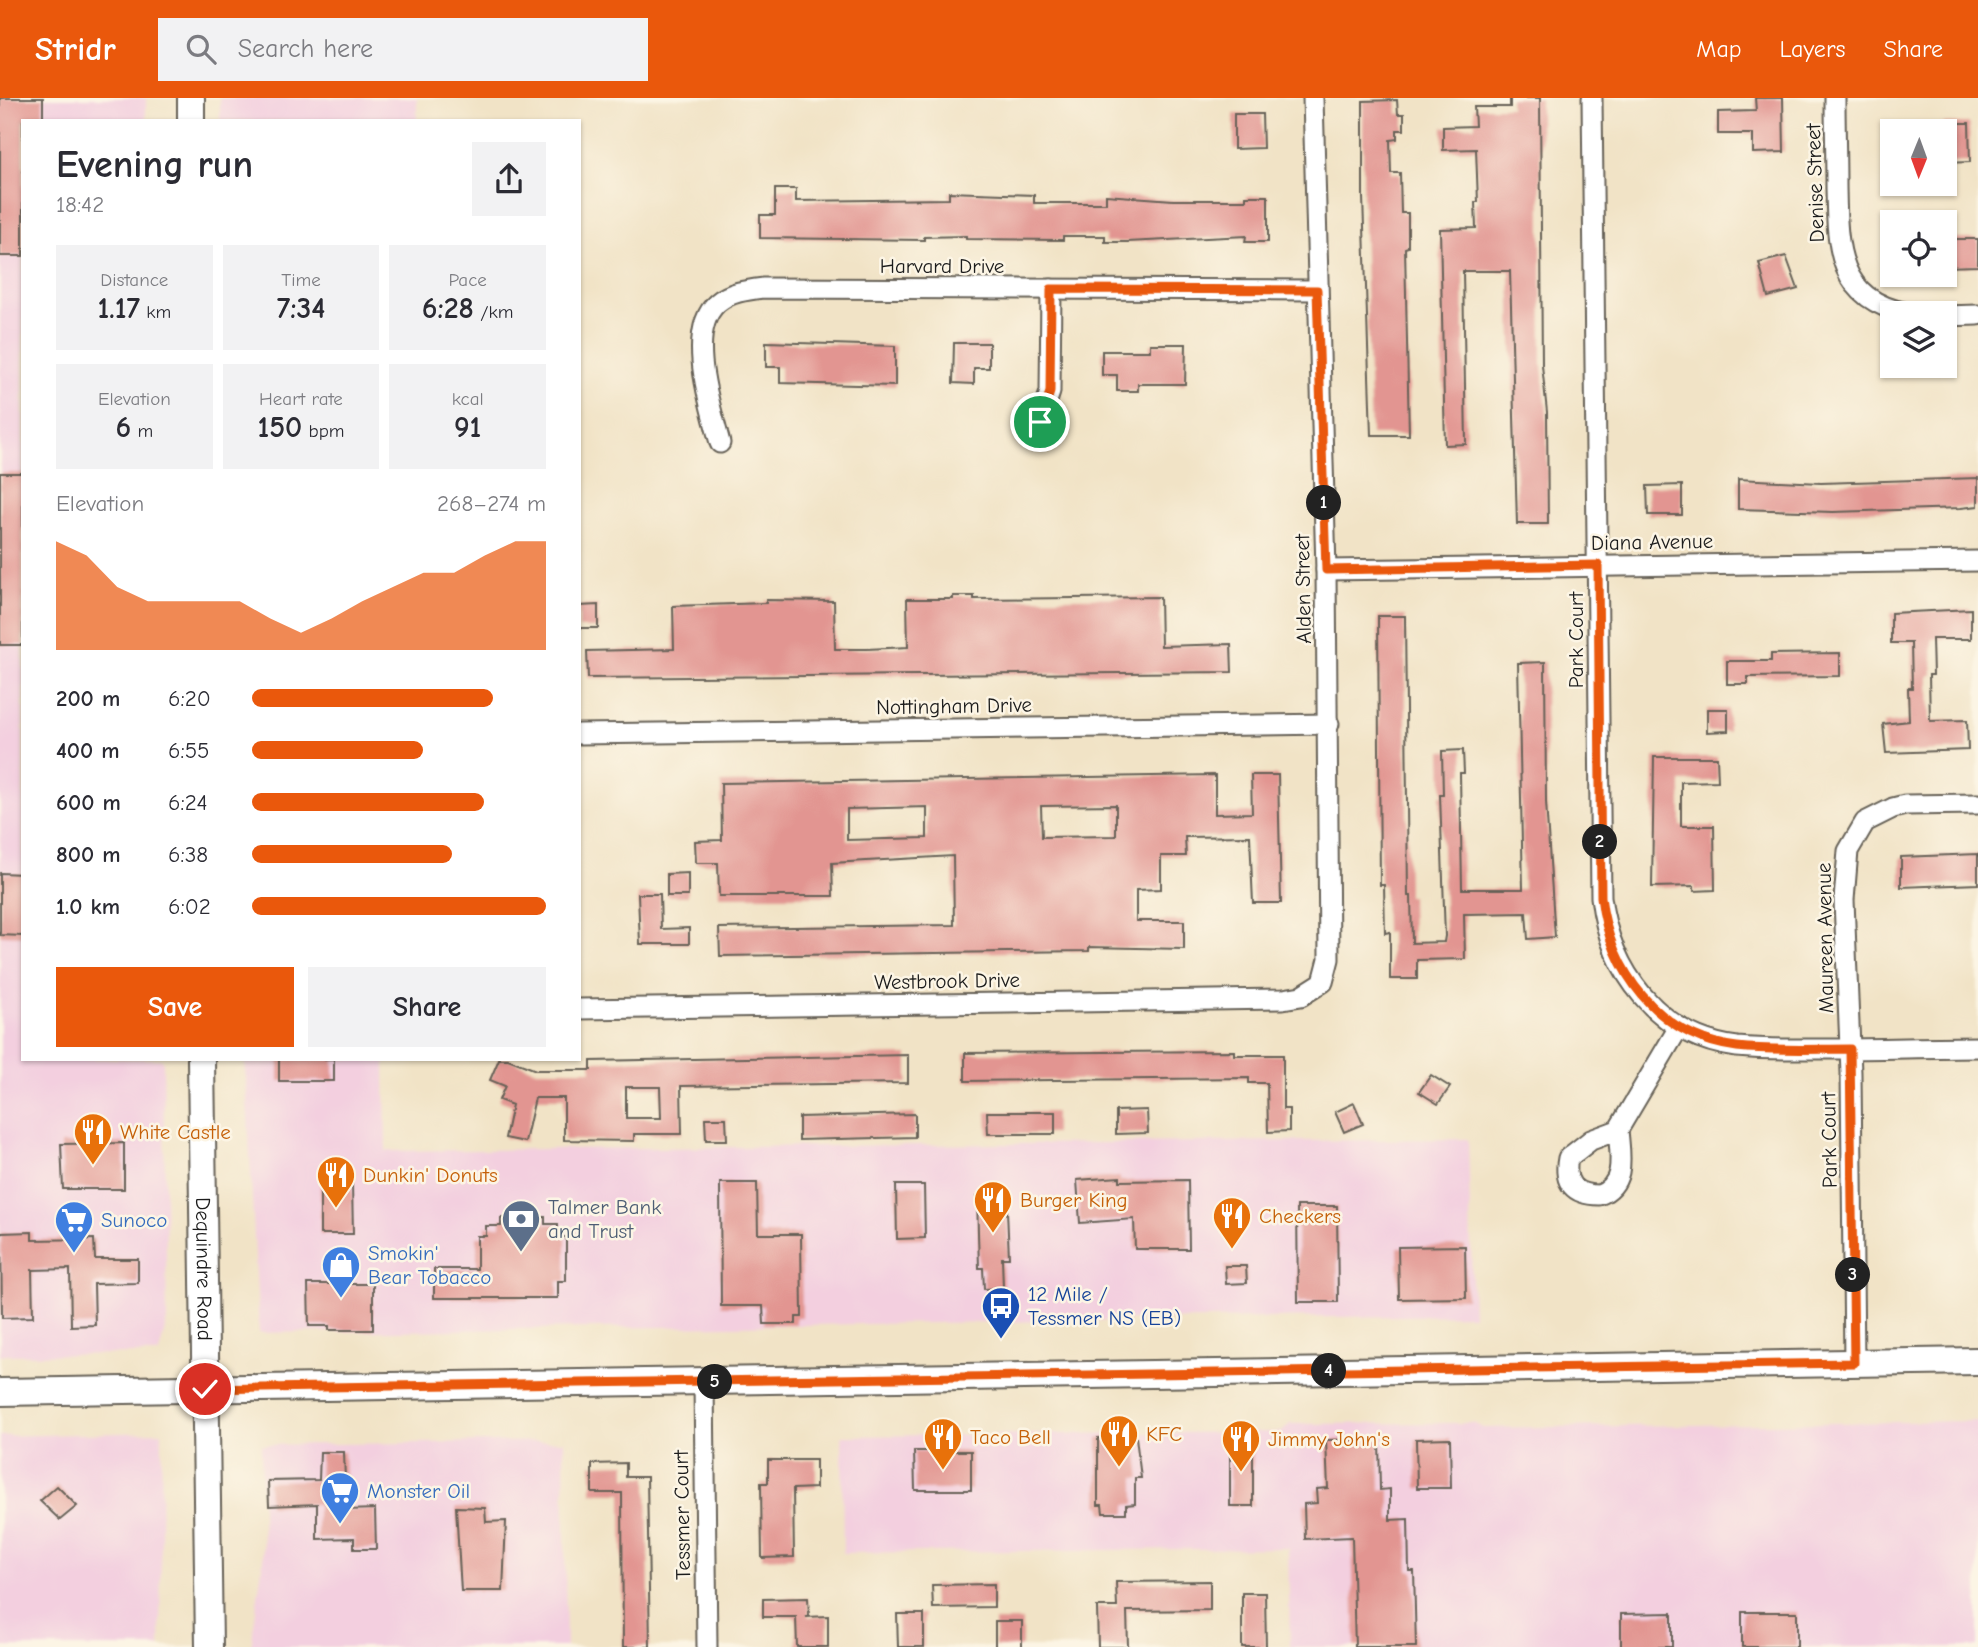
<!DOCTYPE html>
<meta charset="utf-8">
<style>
body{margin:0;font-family:"Comic Neue",sans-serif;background:#f2f2f3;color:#2b2b33;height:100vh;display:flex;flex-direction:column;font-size:26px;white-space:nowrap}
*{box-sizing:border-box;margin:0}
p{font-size:23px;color:#7c7c81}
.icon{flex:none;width:38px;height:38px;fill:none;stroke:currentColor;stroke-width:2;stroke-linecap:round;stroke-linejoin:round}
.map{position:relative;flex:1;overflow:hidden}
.drawer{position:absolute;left:21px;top:21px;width:560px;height:942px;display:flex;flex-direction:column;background:#fff;border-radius:0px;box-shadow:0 2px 5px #0004}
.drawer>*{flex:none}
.needle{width:46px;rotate:181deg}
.controls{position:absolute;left:1880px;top:21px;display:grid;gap:14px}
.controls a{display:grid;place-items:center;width:77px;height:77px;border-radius:0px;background:#fff;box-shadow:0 2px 5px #0004;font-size:35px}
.pin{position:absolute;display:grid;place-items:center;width:60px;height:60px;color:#fff;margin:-30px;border:4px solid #fff;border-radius:50%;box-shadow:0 2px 7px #0007}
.km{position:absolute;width:35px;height:35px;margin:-18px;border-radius:50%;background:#222;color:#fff;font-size:19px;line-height:35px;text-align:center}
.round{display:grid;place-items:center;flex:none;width:74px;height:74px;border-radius:0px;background:#f2f2f3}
.summary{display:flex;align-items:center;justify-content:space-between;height:119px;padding:0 35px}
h1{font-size:38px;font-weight:700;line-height:52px}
.figures{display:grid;grid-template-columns:repeat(3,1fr);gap:10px;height:119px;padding:7px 35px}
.figures div{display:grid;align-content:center;border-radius:0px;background:#f2f2f3;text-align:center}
.figures b{font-size:30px;font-weight:700}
.figures small{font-size:19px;font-weight:400}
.figures p{font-size:19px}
.chart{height:196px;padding:14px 35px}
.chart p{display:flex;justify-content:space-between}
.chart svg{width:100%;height:126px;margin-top:7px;fill:#ea580c;opacity:.7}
.button{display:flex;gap:14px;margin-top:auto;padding:14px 35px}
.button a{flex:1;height:80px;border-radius:0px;background:#ea580c;color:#fff;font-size:28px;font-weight:700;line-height:80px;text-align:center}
.button a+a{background:#f2f2f3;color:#2b2b33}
ul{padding:0 35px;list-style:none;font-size:23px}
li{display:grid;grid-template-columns:112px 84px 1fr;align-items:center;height:52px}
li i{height:18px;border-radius:9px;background:#ea580c}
header{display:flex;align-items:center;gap:42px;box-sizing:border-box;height:98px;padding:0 35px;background:#ea580c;color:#fff}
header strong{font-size:33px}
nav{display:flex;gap:38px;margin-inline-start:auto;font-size:24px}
.search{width:490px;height:63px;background:#f2f2f3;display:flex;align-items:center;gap:18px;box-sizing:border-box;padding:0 24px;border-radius:0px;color:#7c7c81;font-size:26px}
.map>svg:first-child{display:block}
.built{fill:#f3cfdf}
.building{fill:#e29591;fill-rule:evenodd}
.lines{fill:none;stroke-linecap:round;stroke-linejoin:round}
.street-casing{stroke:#676258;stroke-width:23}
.secondary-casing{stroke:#676258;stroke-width:30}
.street{stroke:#fff;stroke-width:19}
.secondary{stroke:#fff;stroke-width:26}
.route-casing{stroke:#fff;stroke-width:14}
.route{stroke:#ea580c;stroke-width:9}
.labels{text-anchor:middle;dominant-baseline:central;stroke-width:5;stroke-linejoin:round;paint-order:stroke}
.street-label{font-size:21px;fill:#1c1c1c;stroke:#fcf5e5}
.food-label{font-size:21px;fill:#c56008;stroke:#fcf5e5;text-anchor:start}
.service-label{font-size:21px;fill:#4e5e75;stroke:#fcf5e5;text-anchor:start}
.shop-label{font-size:21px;fill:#366cbe;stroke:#fcf5e5;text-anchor:start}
.transit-label{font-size:21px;fill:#164399;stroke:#fcf5e5;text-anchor:start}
</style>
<header>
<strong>Stridr</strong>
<div class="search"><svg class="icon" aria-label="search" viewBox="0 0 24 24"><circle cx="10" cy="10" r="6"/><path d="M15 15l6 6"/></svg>Search here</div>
<nav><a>Map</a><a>Layers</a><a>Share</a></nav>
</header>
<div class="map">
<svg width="1978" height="1549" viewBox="0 0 1978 1549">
<rect width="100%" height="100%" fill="#fcf5e5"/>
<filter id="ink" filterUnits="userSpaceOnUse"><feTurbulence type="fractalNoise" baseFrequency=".0143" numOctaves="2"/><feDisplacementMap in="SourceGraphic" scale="14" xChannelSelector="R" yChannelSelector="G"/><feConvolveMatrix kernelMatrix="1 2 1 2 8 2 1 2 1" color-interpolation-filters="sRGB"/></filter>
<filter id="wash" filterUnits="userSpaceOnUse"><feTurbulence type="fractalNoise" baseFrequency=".00686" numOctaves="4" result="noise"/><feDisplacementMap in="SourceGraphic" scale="28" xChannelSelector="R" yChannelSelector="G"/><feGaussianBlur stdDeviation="1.57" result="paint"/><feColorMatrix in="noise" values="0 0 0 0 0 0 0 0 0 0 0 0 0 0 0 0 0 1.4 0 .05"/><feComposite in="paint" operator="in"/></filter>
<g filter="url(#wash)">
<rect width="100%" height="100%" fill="#f1e3c6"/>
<g class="built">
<polygon points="0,0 146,0 146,23 23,23 23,961 163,961 167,1222 159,1256 0,1257"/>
<rect x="220" y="0" width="197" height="23"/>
<polygon points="245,961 385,961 386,1053 1468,1041 1473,1217 259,1235"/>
<polygon points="1978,1323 1978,1549 1290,1549 1288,1450 843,1455 842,1338 1282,1334 1290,1326 1473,1325 1483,1330"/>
<polygon points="162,1334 160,1549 0,1549 0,1338"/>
<polygon points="564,1343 566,1549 251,1549 263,1462 261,1347"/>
</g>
<g id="blocks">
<g class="building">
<polygon points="0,0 43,0 43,23 23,23 23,158 0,158"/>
<polygon points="1510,0 1540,0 1542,267 1547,314 1548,426 1517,426 1510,173 1463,173 1466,346 1445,347 1440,131 1476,130 1475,104 1478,104 1476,51 1443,52 1443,29 1475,28 1474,9 1510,9"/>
<polygon points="1755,0 1783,0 1784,54 1753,55 1753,36 1718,36 1718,14 1756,13"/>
<polygon points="1397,2 1398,16 1404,16 1404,32 1397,32 1397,41 1390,42 1391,75 1400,75 1401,115 1408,115 1408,149 1405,150 1409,337 1371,337 1363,99 1363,3"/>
<polygon points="1234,16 1262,16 1263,50 1234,51"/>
<polygon points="1944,25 1969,25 1970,64 1944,65"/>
<polygon points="775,91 796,91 796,103 949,101 949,94 1034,97 1034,105 1106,105 1106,97 1173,102 1246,102 1246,98 1268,98 1268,144 1245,144 1246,138 1127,144 1105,144 1105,138 1063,138 1063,142 966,141 966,138 924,139 924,142 760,140 760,117 775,117"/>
<polygon points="1944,141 1978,141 1978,168 1944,169"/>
<polygon points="1786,158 1798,191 1768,199 1759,165"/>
<polygon points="766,244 895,248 895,288 780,285 780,269 766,269"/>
<polygon points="954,245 989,245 989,270 974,270 974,286 953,285"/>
<polygon points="1150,246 1186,246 1185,286 1138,286 1138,293 1117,293 1117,277 1102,277 1102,253 1150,253"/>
<rect x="0" y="375" width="23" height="172"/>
<polygon points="1978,380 1978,408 1961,410 1833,414 1738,411 1738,381 1821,385"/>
<polygon points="1682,387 1682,417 1648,417 1647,388"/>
<polygon points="953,498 974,498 974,501 1160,499 1161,548 1231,546 1232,574 588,580 587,553 674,551 673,508 766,505 766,502 834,503 835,551 867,551 908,549 907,501 953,501"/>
<polygon points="598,507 598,530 579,530 579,508"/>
<polygon points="1971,511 1971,541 1932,541 1933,577 1929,577 1930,623 1967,622 1968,652 1886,655 1883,626 1909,623 1908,590 1912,590 1911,545 1891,545 1891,515"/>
<polygon points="1378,518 1405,518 1408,798 1411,798 1412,845 1444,844 1445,838 1440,697 1443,697 1442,653 1463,652 1464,675 1460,675 1462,791 1523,791 1518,565 1545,564 1546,704 1555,839 1528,841 1526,815 1464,816 1465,861 1417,862 1417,881 1390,881 1390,834 1385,835 1384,787 1380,787"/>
<polygon points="1840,555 1840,578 1748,579 1748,586 1727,586 1727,563 1771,563 1771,556"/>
<polygon points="1707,611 1728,611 1728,633 1707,634"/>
<polygon points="1654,659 1717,659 1718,683 1681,684 1681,728 1714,728 1715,792 1694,793 1694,788 1652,789"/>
<path d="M 1215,677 L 1215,716 L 1252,715 L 1251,677 L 1278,677 L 1281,805 L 1253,805 L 1250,738 L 1185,739 L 1186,758 L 1161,758 L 1161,791 L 1136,792 L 1136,823 L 1184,823 L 1184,851 L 1089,849 L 1089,853 L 720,858 L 719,830 L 954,827 L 953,758 L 832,765 L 833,798 L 719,798 L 718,765 L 696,765 L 695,743 L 722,742 L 721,685 ZM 1116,707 L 1116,738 L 1042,739 L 1041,708 ZM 927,709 L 927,740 L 847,742 L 847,711 Z"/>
<polygon points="1978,756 1978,786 1901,789 1901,759"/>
<polygon points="0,775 23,776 23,838 0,837"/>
<polygon points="688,775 688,798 667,798 667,776"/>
<polygon points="638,796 660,796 661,831 689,830 689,846 640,846"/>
<polygon points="1234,953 1234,957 1283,957 1283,1011 1289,1011 1289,1033 1268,1034 1267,985 1249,985 1249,980 965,983 965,955"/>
<path d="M 908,957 L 908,985 L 681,988 L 682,1036 L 634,1036 L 634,1043 L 564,1042 L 564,1000 L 535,1000 L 525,1044 L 505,1040 L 512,1007 L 499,1002 L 505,988 L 490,982 L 499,961 L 508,961 L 536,972 L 591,972 L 591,963 ZM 626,989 L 660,989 L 661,1020 L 626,1020 Z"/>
<rect x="279" y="961" width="55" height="22"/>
<polygon points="1431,977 1450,989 1438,1006 1419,994"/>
<polygon points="1354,1005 1363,1026 1344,1034 1335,1014"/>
<polygon points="1147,1012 1148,1035 1116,1036 1116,1013"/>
<polygon points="987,1014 1055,1014 1055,1036 988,1036"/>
<polygon points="915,1016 915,1039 799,1042 799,1019"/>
<polygon points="705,1020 726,1020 727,1042 706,1042"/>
<polygon points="124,1045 124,1091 63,1091 61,1046"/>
<polygon points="1120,1079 1120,1083 1188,1082 1189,1151 1135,1151 1134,1121 1080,1125 1077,1082"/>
<polygon points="720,1085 757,1085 758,1136 801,1136 802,1219 796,1219 796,1226 764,1226 763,1208 721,1208"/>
<polygon points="320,1086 352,1086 353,1136 320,1136"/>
<polygon points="896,1087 924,1087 925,1140 897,1141"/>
<polygon points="994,1098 994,1112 1007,1112 1009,1160 1002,1160 1003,1190 984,1191 983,1170 979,1170 977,1099"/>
<polygon points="1297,1108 1337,1108 1338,1204 1298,1204"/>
<polygon points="545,1119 545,1126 558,1126 558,1139 566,1139 566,1183 558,1183 558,1200 434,1200 434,1171 477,1171 477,1138 486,1138 486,1128 501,1128 501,1120"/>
<polygon points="32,1134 32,1142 94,1141 95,1161 138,1161 138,1185 94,1186 95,1227 71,1228 70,1171 32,1172 33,1219 2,1220 1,1135"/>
<polygon points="1465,1148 1466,1200 1399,1201 1398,1149"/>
<polygon points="1225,1168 1246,1168 1247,1185 1226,1186"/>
<polygon points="308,1186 373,1186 373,1232 329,1232 329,1228 309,1228"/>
<polygon points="1136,1339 1141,1380 1135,1380 1135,1406 1126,1407 1126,1415 1103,1415 1102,1407 1098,1407 1098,1340"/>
<polygon points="1450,1340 1451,1390 1417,1390 1416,1341"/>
<polygon points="1253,1341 1253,1408 1230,1408 1230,1342"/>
<polygon points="1379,1341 1380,1392 1390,1391 1390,1422 1408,1421 1409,1473 1414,1473 1416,1549 1355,1549 1352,1439 1305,1441 1304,1406 1317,1405 1316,1391 1328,1390 1326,1342"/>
<polygon points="914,1353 971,1353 971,1392 915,1392"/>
<polygon points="320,1354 344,1354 346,1412 375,1411 376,1451 354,1451 354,1440 317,1441 317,1406 269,1408 268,1383 319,1382"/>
<polygon points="768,1362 816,1362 816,1390 793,1391 794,1459 762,1460 761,1385 768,1385"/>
<polygon points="626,1365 626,1379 647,1379 650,1549 623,1549 622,1395 592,1395 592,1366"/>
<polygon points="57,1388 77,1408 60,1422 40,1403"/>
<polygon points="456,1409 485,1410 486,1424 506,1423 503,1493 461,1493"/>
<polygon points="1210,1483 1210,1512 1127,1513 1128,1549 1098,1549 1097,1509 1117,1509 1116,1484"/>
<polygon points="994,1486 994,1509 933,1510 932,1487"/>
<polygon points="1242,1495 1265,1495 1266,1549 1242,1549"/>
<polygon points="808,1500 809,1518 806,1519 828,1518 828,1549 797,1549 796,1519 763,1519 763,1501"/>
<rect x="1742" y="1514" width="55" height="35"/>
<polygon points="1672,1515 1672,1549 1621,1549 1621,1516"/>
<polygon points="897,1516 924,1516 924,1549 898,1549"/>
<rect x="995" y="1523" width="27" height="26"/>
</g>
</g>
</g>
<g filter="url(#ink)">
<use href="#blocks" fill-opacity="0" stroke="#676258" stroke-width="2"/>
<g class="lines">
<g class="street-casing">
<g id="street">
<path d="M 1592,0 L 1601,799 C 1610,873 1658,939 1737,949 C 1768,952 1801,951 1833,951 C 1882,951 1930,949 1978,949"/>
<path d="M 1835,0 C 1835,29 1836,58 1836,88 C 1837,147 1836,201 1907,215"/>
<polyline points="1944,218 1978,217"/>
<polyline points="1035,339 1050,294 1051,191"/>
<path d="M 720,345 C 711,310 685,234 717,205 C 730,194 747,192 763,190 L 1317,192"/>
<polyline points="1326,472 1978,463"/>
<polyline points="579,636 1329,626"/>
<polyline points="579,911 1283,901 1301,898 1323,884 1329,861 1326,472 1313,0"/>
<path d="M 1618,1032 C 1620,1057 1627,1086 1599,1097 C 1574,1097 1563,1085 1568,1060 L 1591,1042 L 1618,1032 L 1679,929"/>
<polyline points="1854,1266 1851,975 1844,802 1848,753 1865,724 1893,710 1905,707 1978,706"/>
<polyline points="704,1285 707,1549"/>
</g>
</g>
<g class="secondary-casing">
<g id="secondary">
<polyline points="191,0 191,23"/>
<path id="s1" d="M 201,961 L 209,1549"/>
<polyline points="0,1294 1978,1263"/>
</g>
</g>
<use href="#street" class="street"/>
<use href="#secondary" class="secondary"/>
</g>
</g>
<g class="lines" filter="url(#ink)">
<g class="route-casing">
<path id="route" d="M 205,1291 L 1854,1265 L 1850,951 C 1813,951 1774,953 1737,949 C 1658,939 1610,873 1601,799 L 1598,467 L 1326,472 L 1317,192 L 1051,191 L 1050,294 L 1040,324"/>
</g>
<use href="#route" class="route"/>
</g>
<defs>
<g id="restaurant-pin" transform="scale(2.0125)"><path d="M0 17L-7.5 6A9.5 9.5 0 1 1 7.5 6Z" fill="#e8710a" stroke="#fcf5e5"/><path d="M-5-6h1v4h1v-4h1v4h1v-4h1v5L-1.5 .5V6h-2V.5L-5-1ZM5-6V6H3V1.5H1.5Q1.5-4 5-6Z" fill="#fff"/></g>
<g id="bank-pin" transform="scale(2.0125)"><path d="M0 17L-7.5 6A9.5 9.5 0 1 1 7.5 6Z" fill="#5c6f8a" stroke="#fcf5e5"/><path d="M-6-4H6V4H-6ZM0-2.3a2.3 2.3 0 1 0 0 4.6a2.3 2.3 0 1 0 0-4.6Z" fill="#fff"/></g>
<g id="supermarket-pin" transform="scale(2.0125)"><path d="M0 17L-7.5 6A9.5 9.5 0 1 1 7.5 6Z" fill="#3f7fe0" stroke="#fcf5e5"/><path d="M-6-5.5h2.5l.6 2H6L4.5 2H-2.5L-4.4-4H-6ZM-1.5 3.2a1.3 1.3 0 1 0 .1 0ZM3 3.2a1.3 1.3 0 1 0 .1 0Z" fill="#fff"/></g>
<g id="shop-pin" transform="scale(2.0125)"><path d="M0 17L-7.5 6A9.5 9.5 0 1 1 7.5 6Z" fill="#3f7fe0" stroke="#fcf5e5"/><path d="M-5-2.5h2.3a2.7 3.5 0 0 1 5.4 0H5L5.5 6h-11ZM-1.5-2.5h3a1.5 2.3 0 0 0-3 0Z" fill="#fff"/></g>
<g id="bus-pin" transform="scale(2.0125)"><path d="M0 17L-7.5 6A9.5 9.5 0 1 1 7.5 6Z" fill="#1a4fb4" stroke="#fcf5e5"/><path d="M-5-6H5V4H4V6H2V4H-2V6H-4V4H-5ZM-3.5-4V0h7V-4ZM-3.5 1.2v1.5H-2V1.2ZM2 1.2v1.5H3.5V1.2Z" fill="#fff"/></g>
</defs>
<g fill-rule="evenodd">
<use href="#restaurant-pin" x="93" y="1034"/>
<use href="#restaurant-pin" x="336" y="1077"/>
<use href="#restaurant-pin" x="993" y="1102"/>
<use href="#restaurant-pin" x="1232" y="1118"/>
<use href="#bank-pin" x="521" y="1121"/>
<use href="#supermarket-pin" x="74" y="1122"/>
<use href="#shop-pin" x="341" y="1167"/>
<use href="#bus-pin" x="1001" y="1208"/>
<use href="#restaurant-pin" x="1119" y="1336"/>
<use href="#restaurant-pin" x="943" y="1339"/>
<use href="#restaurant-pin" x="1241" y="1341"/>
<use href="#supermarket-pin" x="340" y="1393"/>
</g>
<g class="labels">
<g class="street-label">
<text transform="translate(1815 85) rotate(-92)">Denise Street</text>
<text x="942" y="168">Harvard Drive</text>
<text transform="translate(1652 444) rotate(-1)">Diana Avenue</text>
<text transform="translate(1303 491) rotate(-91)">Alden Street</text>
<text transform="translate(1576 542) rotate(-90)">Park Court</text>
<text transform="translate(954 608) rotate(-1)">Nottingham Drive</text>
<text transform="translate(1825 840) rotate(-91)">Maureen Avenue</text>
<text transform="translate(947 883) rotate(-1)">Westbrook Drive</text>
<text transform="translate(1829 1042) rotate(-91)">Park Court</text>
<text stroke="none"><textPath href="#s1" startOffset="210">Dequindre Road</textPath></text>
<text transform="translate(682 1417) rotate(-91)">Tessmer Court</text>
</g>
<g class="food-label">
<text x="120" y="1034">White Castle</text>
<text x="363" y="1077">Dunkin' Donuts</text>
<text x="1020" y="1102">Burger King</text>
<text x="1259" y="1118">Checkers</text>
<text x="1146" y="1336">KFC</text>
<text x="970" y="1339">Taco Bell</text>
<text x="1268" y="1341">Jimmy John's</text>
</g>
<g class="service-label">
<text x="548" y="1109">Talmer Bank<tspan x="548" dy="24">and Trust</tspan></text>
</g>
<g class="shop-label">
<text x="101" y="1122">Sunoco</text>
<text x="368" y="1155">Smokin'<tspan x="368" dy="24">Bear Tobacco</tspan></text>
<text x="367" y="1393">Monster Oil</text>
</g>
<g class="transit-label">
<text x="1028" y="1196">12 Mile /<tspan x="1028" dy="24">Tessmer NS (EB)</tspan></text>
</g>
</g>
</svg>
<div class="controls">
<a><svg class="needle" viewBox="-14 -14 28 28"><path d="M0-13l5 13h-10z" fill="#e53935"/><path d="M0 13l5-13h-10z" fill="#7c7c81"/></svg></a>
<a><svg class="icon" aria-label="locate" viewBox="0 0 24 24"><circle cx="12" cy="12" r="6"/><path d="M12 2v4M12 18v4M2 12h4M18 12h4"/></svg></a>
<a><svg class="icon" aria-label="layers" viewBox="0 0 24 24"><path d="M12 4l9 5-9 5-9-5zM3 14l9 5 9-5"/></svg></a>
</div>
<div class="pin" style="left:1040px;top:324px;background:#1e9e55"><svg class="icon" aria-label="arrive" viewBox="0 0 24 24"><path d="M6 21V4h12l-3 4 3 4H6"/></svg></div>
<div class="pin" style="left:205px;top:1291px;background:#d93025"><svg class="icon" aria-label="check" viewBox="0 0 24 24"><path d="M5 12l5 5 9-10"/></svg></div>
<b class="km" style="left:1324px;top:405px">1</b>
<b class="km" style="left:1600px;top:744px">2</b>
<b class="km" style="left:1853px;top:1177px">3</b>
<b class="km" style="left:1329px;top:1273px">4</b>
<b class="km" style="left:715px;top:1284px">5</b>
<section class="drawer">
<div class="summary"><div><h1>Evening run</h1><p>18:42</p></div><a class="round"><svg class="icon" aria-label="share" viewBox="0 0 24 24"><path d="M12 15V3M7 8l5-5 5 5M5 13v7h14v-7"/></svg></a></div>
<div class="figures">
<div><p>Distance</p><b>1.17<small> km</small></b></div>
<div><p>Time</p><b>7:34</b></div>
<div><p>Pace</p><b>6:28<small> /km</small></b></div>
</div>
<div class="figures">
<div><p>Elevation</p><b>6<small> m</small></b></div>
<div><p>Heart rate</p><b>150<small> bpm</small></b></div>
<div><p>kcal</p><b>91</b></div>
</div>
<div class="chart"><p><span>Elevation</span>268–274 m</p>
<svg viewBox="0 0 160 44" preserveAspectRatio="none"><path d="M0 44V6L10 11L20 22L30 27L40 27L50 27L60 27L70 33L80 38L90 33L100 27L110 22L120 17L130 17L140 11L150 6L160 6V44z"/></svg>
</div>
<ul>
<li><b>200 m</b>6:20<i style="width:82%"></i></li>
<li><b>400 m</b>6:55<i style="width:58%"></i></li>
<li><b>600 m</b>6:24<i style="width:79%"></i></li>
<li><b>800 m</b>6:38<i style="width:68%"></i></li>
<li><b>1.0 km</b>6:02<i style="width:100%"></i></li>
</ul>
<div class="button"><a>Save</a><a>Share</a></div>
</section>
</div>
